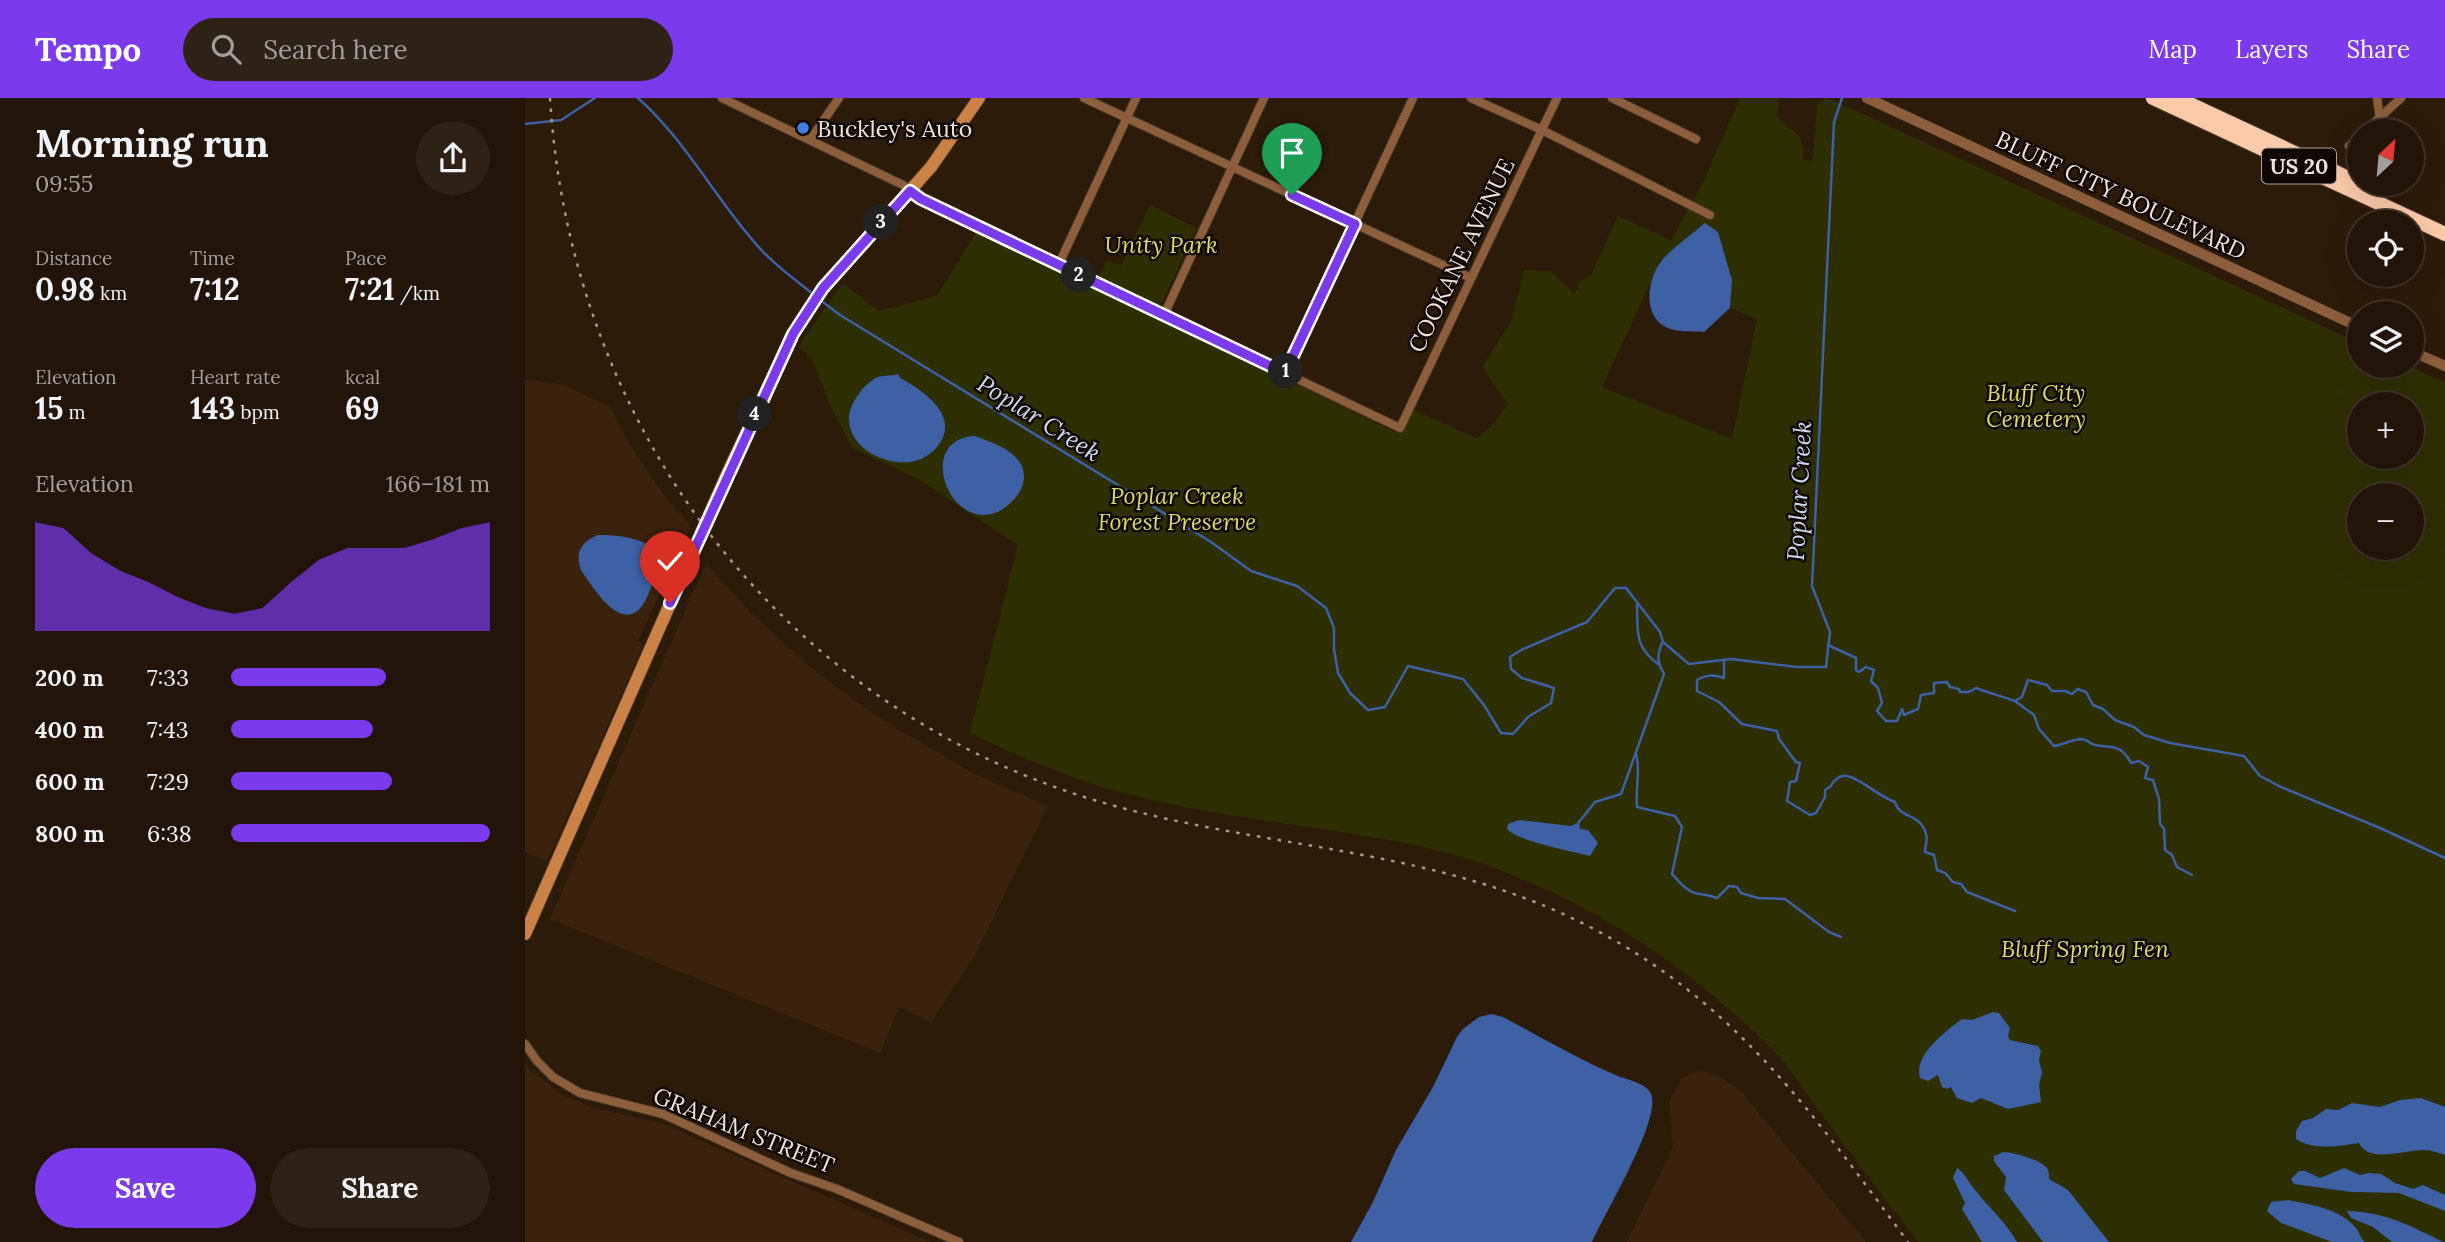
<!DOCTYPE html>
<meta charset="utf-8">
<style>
body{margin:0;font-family:Lora,serif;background:#2e2116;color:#f1f3f6;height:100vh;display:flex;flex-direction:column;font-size:26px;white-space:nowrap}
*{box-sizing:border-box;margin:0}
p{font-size:23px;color:#a29e9c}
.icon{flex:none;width:38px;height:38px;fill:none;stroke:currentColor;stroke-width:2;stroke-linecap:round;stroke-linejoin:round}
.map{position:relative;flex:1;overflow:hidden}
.details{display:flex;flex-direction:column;background:#221408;width:525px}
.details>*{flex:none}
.needle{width:46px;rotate:26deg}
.controls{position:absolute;left:1822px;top:21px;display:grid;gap:14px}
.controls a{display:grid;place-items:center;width:77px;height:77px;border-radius:50%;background:#221408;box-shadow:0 7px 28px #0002,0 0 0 2px #3f3329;font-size:35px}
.pin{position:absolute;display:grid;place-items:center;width:60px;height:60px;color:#fff;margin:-72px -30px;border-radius:50% 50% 50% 0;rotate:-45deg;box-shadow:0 0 7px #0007}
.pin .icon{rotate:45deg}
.km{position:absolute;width:35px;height:35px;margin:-18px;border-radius:50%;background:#222;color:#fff;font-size:19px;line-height:35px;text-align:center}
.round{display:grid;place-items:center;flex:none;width:74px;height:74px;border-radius:37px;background:#2e2116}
.overview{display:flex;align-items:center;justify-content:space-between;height:119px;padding:0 35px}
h1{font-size:38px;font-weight:800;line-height:52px}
.figures{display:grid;grid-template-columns:repeat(3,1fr);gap:10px;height:119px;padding:7px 35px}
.figures div{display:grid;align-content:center}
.figures b{font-size:30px;font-weight:800}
.figures small{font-size:19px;font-weight:400}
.figures p{font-size:19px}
.chart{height:196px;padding:14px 35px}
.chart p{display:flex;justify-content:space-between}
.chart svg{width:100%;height:126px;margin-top:7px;fill:#7c3aed;opacity:.7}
.action{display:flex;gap:14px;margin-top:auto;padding:14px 35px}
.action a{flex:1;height:80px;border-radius:42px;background:#7c3aed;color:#fff;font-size:28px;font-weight:800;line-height:80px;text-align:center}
.action a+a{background:#2e2116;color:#f1f3f6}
ul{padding:0 35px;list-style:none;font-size:23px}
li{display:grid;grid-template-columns:112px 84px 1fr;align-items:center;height:52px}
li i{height:18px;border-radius:9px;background:#7c3aed}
header{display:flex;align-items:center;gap:42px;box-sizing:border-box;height:98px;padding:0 35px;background:#7c3aed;color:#fff}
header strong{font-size:33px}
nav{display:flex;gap:38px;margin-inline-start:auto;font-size:24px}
.search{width:490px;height:63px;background:#2e2116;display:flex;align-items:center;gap:18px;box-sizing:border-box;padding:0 24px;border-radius:38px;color:#a29e9c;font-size:26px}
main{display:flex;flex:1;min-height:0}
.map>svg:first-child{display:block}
.built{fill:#3a220c}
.green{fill:#2e2f00;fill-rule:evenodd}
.water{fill:#3d61a4}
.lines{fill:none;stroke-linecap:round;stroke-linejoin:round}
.stream{stroke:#3d61a4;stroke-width:2.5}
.minor-casing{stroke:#483727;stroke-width:10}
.tertiary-casing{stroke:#483727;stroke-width:11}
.secondary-casing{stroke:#483727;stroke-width:14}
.motorway-casing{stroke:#483727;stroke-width:16}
.minor{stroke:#8d5e3c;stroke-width:8}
.tertiary{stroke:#8d5e3c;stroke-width:10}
.secondary{stroke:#cc8147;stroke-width:12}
.motorway{stroke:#facaa9;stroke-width:14}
.rail{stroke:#a8998d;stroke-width:2.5;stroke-dasharray:3.5 7;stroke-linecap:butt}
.route-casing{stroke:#fff;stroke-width:14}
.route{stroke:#7c3aed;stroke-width:9}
.shop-dot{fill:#3f7fe0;stroke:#0f0703;stroke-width:2.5}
.labels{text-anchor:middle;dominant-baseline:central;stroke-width:5;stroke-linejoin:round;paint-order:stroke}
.shield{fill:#0f0703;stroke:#aca098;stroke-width:2}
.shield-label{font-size:21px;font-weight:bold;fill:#efe2d8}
.poi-label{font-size:23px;fill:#efe2d8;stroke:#0f0703;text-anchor:start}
.street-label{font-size:23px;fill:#efe2d8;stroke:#0f0703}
.park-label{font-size:23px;font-style:italic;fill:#d8db61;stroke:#0f0703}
.water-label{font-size:24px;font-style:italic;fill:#ced9ec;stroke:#0f0703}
</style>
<header>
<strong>Tempo</strong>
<div class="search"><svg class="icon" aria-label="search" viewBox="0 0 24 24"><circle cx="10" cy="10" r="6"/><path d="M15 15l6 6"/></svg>Search here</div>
<nav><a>Map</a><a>Layers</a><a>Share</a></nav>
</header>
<main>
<section class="details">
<div class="overview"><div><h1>Morning run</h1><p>09:55</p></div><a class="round"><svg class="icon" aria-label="share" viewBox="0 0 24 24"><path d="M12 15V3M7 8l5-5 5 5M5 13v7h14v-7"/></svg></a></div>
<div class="figures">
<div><p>Distance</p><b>0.98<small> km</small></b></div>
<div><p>Time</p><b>7:12</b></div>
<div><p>Pace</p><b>7:21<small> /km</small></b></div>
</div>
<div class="figures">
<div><p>Elevation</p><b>15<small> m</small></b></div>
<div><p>Heart rate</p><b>143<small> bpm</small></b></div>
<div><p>kcal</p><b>69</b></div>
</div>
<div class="chart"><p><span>Elevation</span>166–181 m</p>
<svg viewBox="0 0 160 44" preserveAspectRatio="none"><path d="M0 44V6L10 8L20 17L30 23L40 27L50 32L60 36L70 38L80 36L90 27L100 19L110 15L120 15L130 15L140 12L150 8L160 6V44z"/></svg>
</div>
<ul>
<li><b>200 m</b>7:33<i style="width:60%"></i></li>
<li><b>400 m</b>7:43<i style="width:55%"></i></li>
<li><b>600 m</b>7:29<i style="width:62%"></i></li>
<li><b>800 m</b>6:38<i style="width:100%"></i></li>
</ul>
<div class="action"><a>Save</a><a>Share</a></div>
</section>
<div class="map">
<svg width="1920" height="1144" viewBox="0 0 1920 1144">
<rect width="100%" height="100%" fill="#2d1b0a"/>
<g class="built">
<polygon points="0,281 35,286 85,309 109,354 145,405 166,427 113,543 119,546 22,763 0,754"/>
<polygon points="181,465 225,514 289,572 354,620 450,676 523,708 449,859 406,924 374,909 355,955 25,821"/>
<polygon points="0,965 5,972 36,996 67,1009 138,1026 405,1144 0,1144"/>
<polygon points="1175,972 1200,981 1218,996 1341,1144 1102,1144 1148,1049 1144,1004 1156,981"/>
</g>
<g class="green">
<path d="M 1215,0 L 1254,0 L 1252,19 C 1269,36 1280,32 1278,61 L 1285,64 L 1288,60 L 1292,7 L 1300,0 L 1303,0 L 1834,245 L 1834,268 L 1884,268 L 1920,285 L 1920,1144 L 1393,1144 C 1360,1101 1327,1057 1295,1014 C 1279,993 1265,969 1247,951 C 1149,853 1021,774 885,746 C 796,728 706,721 619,700 C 558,686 501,662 445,635 L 493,447 L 395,382 L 328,350 L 310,318 L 287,261 L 274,248 L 318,185 L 354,213 L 412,198 L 452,133 L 872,335 L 884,310 L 952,340 L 967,328 L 983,306 L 965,281 L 958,268 L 986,224 L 999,172 L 1025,173 L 1050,196 L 1054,185 L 1066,177 L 1093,118 L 1146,142 L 1175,91 ZM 1180,125 L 1193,134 L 1207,182 L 1205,210 L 1232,221 L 1207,341 L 1077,289 L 1136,162 ZM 1834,306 L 1886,306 L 1886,359 L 1834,359 ZM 1834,397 L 1886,397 L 1886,450 L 1834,450 Z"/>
<polygon points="625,107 672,130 637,204 633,207 573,180 582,162 596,168"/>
</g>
<g class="water">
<path d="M 1180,125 L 1193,134 L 1207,182 L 1205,210 L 1179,234 C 1166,233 1147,235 1136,226 C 1117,211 1124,177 1138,161 C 1150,148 1166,137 1180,125 Z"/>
<path d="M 374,276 L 375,280 C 400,293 437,320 412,349 C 405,357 395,363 384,364 C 359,367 325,350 324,322 C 323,307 339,285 353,279 C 360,277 368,278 374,276 Z"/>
<path d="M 450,338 C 472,346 505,357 498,386 C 495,396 487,405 478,411 C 427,442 387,341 450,338 Z"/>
<path d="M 73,437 C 92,437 119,439 133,455 C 135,471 129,482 123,497 C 103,544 71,495 56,472 C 50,454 56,444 73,437 Z"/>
<path d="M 994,722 L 1046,728 L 1054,724 L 1055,731 L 1063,732 L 1073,745 L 1065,758 C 1047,753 992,743 982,731 L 983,726 Z"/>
<path d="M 1468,914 L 1474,915 L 1485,930 L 1483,938 L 1485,942 L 1513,948 L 1516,953 L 1514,962 L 1517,974 L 1514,987 L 1516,1004 L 1483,1011 L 1456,1000 L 1447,1005 L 1432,1000 L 1426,989 L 1422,991 L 1417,989 L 1413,977 L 1403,983 L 1395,980 C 1388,957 1421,933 1437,921 L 1447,922 Z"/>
<path d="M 967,916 L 978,919 C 1016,939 1054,962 1093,978 C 1103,982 1121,985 1126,996 C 1137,1020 1079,1117 1067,1144 L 826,1144 L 848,1104 L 871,1052 L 908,989 L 932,939 L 938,931 L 954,919 Z"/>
<path d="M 1896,1000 L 1920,1009 L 1920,1057 C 1912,1054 1906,1052 1898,1052 C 1880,1052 1844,1066 1834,1045 C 1813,1048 1790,1053 1771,1041 L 1771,1033 L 1777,1023 L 1788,1020 L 1801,1011 L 1813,1012 L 1827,1005 L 1855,1009 L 1875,1002 Z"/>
<path d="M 1478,1054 C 1488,1054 1516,1062 1522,1070 C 1524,1073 1524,1078 1524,1081 L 1543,1092 L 1584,1144 L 1518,1144 L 1479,1092 L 1481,1079 L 1469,1063 L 1469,1058 Z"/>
<path d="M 1432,1070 C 1441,1076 1443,1084 1450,1092 C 1464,1110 1481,1124 1492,1144 L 1457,1144 L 1437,1111 L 1440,1105 L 1428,1080 Z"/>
<polygon points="1819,1070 1835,1077 1844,1075 1856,1076 1870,1085 1888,1091 1898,1087 1920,1097 1920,1113 1874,1095 1826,1094 1769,1086 1766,1081 1774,1073 1780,1073 1795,1080"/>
<path d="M 1763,1102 C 1787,1107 1814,1110 1831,1130 C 1835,1135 1835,1140 1840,1144 L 1807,1144 L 1756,1125 L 1742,1113 L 1746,1104 Z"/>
<path d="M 1822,1113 C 1860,1114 1884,1127 1918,1144 L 1867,1144 L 1848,1129 L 1826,1120 Z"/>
</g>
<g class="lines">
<g class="stream">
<path d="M 113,0 C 157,39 187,94 225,139 C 243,162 267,179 289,197"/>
<polyline points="0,26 36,22 70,0"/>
<polyline points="294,201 315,217 686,444 726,473 772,488 801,510 809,530 809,551 813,575 825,595 843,612 860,609 883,568 938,581 959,607 976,635 988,636 1003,619 1026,605 1029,590 997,580 986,571 985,559 998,551 1062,524 1090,490 1101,490 1135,534 1138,544 1164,566 1206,561 1272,569 1301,569 1305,534 1287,488 1309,24 1317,0"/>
<path d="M 1112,507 C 1113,534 1109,548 1133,566"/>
<path d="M 1303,547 L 1331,560 L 1331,572 L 1334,574 L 1341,569 L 1349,572 L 1346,583 L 1353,590 L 1357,605 L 1352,613 L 1361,623 L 1372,623 L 1377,611 L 1379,617 L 1393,611 L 1396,597 L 1409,595 L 1409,585 L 1422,584 L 1425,589 L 1434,591 L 1435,594 L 1444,594 L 1451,590 C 1464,595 1476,598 1490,603 L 1497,599 L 1503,582 L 1522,587 L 1527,593 L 1540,593 L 1547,596 L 1553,591 L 1561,594 L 1568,607 L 1578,611 L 1590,622 L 1609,629 L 1619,637 L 1645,645 L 1719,658 L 1735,678 L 1756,689 L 1855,730 L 1920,760"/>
<path d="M 1199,564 L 1199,580 C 1188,577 1182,576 1172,582 L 1172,593 L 1194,604 L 1217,626 L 1252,633 L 1254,641 L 1271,664 L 1275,665 L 1271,683 L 1265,684 L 1262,703 L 1285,717 L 1291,715 L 1300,699 L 1300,692 L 1306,688 L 1308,684 C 1311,682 1314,678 1318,678 C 1328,675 1356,700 1370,704 C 1374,721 1395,714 1401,736 C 1403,742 1400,748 1400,754 L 1409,757 L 1412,772 L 1420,775 L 1428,784 L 1436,786 L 1442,794 L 1490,813"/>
<path d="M 1490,603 L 1509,617 L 1514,631 L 1529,648 C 1538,647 1546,642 1555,641 C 1564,641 1562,645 1570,647 C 1587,650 1596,646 1606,665 L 1614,663 L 1623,669 L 1620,680 L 1628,682 L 1634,701 L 1635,726 L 1639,731 L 1640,752 L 1647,757 L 1652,769 L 1667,777"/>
<path d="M 1111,655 C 1116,673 1110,690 1112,709 L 1150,718 L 1157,729 L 1147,776 C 1155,784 1162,795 1175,796 C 1182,797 1185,797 1192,800 L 1204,788 L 1212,789 L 1216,795 L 1233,800 L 1260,801 L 1304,834 L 1316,839"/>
<path d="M 1054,724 L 1070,704 L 1096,696 L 1139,576 C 1132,564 1132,557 1137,545"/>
</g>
<g class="minor-casing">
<g id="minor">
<polyline points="197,0 378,87 396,101 875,330 1032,0"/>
<polyline points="559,0 946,180"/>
<polyline points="946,0 1017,32 1185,117"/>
<polyline points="1087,0 1171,41"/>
<polyline points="1852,0 1855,20"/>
<polyline points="1840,33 1876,0"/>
<polyline points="285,42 314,0"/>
<polyline points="1824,48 1834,39"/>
<polyline points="533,168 611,0"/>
<polyline points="639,217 739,0"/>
<polyline points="760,275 888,0"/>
<polyline points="0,946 12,963 28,979 55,995 138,1016 266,1075 312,1091 434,1144"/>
</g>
</g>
<g class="tertiary-casing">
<g id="tertiary">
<polyline points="1342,0 1834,229"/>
<polyline points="1886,253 1920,268"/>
</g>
</g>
<g class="secondary-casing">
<polyline id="secondary" points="0,836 203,374 268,236 298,190 406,69 454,0"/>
</g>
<g class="motorway-casing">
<g id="motorway">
<polyline points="1628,0 1920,136"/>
<polyline points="1652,0 1834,85"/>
</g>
</g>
<use href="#minor" class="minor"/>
<use href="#tertiary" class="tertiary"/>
<use href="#secondary" class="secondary"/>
<use href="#motorway" class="motorway"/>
<path class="rail" d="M 25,0 C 46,340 269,625 601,711 C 759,752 918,753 1065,829 C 1212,905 1288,1016 1383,1144"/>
</g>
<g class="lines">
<g class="route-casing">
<polyline id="route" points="145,505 268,236 298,190 385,93 396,101 760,275 830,126 767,97"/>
</g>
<use href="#route" class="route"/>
</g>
<circle class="shop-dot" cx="278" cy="30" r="7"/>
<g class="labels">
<rect class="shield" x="1737" y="50.5" width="74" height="35" rx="5"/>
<g class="shield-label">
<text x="1774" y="68">US 20</text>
</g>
<g class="poi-label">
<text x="292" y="30">Buckley's Auto</text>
</g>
<g class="street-label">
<text transform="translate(1596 97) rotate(25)">BLUFF CITY BOULEVARD</text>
<text transform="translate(936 157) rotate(-64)">COOKANE AVENUE</text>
<text transform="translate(219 1032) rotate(22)">GRAHAM STREET</text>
</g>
<g class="park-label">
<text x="636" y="146">Unity Park</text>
<text x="1511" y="294">Bluff City<tspan x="1511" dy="26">Cemetery</tspan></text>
<text x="652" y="397">Poplar Creek<tspan x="652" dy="26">Forest Preserve</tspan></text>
<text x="1560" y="850">Bluff Spring Fen</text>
</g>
<g class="water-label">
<text transform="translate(514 320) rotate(32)">Poplar Creek</text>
<text transform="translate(1274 393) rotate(-87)">Poplar Creek</text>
</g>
</g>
</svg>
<div class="controls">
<a><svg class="needle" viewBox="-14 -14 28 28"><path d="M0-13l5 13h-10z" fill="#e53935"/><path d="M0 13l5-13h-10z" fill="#a29e9c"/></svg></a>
<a><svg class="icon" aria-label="locate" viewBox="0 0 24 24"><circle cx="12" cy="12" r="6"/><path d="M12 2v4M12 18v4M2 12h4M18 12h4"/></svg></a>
<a><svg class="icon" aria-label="layers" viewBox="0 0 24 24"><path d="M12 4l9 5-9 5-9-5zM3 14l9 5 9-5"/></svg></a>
<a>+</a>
<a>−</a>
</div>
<div class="pin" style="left:767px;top:97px;background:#1e9e55"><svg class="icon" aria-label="arrive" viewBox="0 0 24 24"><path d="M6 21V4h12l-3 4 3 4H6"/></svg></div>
<div class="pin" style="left:145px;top:505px;background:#d93025"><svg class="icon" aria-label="check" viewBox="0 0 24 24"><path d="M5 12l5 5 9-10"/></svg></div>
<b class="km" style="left:761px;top:273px">1</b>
<b class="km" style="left:554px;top:177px">2</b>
<b class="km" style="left:356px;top:124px">3</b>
<b class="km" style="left:230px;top:316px">4</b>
</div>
</main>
